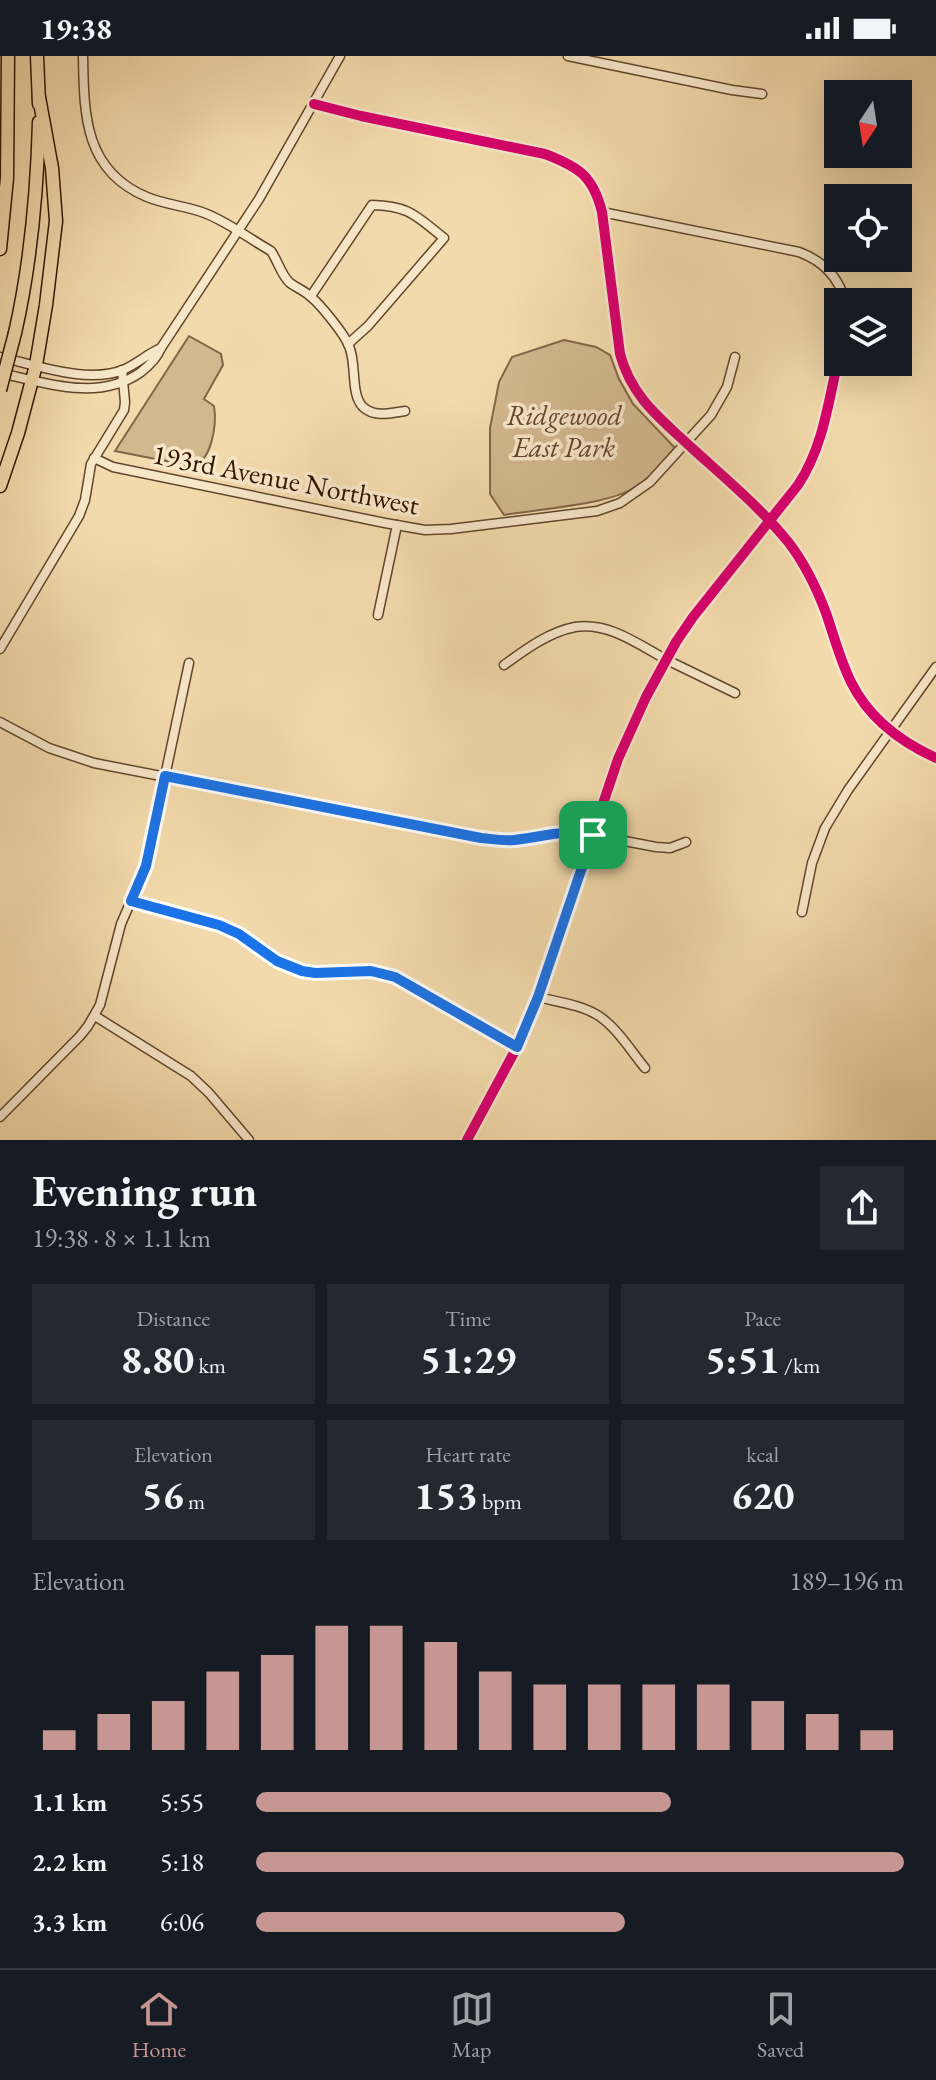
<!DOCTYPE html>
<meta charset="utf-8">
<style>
body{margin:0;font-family:"EB Garamond",serif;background:#242831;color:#f1f3f6;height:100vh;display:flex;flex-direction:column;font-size:30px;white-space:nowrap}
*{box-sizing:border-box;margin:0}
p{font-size:26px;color:#9ea1a6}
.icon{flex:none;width:44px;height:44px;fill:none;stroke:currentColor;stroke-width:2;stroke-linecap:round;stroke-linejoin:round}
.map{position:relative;height:1084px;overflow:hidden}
.details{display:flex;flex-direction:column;background:#171b24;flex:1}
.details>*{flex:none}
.needle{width:52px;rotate:192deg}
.fabs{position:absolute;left:824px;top:24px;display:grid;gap:16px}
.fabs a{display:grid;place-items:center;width:88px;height:88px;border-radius:0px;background:#171b24;box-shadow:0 8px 32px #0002;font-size:40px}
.pin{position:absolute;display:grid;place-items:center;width:68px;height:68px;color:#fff;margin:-34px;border-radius:16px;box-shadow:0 4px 12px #0006}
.round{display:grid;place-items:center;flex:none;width:84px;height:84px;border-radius:0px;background:#242831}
.headline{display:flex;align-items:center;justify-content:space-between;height:136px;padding:0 32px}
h1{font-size:44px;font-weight:700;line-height:60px}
.figures{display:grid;grid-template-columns:repeat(3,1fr);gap:12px;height:136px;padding:8px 32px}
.figures div{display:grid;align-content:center;border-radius:0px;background:#242831;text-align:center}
.figures b{font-size:40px;font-weight:700}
.figures small{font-size:22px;font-weight:400}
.figures p{font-size:22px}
.chart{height:224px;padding:16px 32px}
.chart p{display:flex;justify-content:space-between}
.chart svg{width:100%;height:144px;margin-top:8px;stroke:#c59692;stroke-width:6}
ul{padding:0 32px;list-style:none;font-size:26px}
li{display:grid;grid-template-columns:128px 96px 1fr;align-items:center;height:60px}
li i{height:20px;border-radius:10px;background:#c59692}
.status{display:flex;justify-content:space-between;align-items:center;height:56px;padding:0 40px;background:#171b24;direction:ltr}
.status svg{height:22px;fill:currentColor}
.tabs{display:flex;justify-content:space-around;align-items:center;height:112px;border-top:2px solid #363941;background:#171b24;font-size:22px;color:#9ea1a6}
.tabs a{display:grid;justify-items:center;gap:4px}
.tabs .active{color:#c59692}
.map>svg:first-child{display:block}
.green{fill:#d2b88f;stroke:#826648;stroke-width:2}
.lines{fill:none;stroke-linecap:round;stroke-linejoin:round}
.minor-casing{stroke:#62462b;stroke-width:11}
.highway-casing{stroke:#311400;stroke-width:15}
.minor{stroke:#f7e7c9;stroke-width:8}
.highway{stroke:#f3daac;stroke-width:12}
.highway-bridge-casing{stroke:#311400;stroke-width:15;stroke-linecap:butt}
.highway-bridge{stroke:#f3daac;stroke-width:12}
.cycleway-casing{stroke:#f7e7c9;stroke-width:15}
.cycleway{stroke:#d6006c;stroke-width:10}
.route-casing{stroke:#fff;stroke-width:16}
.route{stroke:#1a73e8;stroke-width:10}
.labels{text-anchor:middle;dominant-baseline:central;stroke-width:7;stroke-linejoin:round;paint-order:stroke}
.park-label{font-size:28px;font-style:italic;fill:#61452b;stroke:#f7e7c9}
.street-label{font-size:28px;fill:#311400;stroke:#f7e7c9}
</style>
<div class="status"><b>19:38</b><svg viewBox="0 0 49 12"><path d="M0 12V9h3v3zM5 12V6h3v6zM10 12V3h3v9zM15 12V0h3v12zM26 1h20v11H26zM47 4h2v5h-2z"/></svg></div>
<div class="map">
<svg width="936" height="1084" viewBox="0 0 936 1084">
<rect width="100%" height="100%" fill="#f3daac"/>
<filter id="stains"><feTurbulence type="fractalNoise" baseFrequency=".0025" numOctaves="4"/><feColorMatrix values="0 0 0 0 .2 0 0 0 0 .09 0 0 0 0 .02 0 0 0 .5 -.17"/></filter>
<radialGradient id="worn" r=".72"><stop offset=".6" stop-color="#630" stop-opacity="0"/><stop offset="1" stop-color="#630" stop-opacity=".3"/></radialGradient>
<g class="green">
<path d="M 189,280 L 221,298 L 223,309 L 204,343 L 214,350 C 217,368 212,407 191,410 L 115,395 Z"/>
<path d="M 564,284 L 596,291 L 610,299 L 619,323 L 633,348 L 675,392 C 663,406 651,422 634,432 C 606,449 538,453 504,459 L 490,438 L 490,372 L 499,326 L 512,301 Z"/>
</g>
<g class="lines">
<g class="minor-casing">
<g id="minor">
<path d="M 83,0 C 84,58 84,115 147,141 C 166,149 188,150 207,158 C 229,167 250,183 271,195 C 278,205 281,219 290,227 C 297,232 305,235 311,241 C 321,249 345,279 349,290 C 357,308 350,338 363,351 C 375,362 391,357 405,355"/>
<polyline points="568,0 732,34 762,38"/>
<path d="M 314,48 L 361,60 L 545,98 C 579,111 593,120 602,156 L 620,298 C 632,342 661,363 693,393 C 726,423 761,452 789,487 C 805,508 817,533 826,557 C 834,580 840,604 851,626 C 868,661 901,686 936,702"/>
<path d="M 602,156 L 799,196 C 823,205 839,220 845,246"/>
<path d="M 311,240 L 372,149 C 410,150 416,160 444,182 L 368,270 L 348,288"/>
<path d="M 0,301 C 36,309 87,328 123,314 C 137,308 147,298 161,292"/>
<path d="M 1,317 C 46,327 99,346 141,316 C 150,309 157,302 161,292 L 259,143 L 340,0"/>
<polyline points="94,402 113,411 385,467 425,474 451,473 597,455 620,447 650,426 711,359 727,331 735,301"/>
<polyline points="378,559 397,469"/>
<polyline points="0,593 79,460 85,444 91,408 124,354 125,346 122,314"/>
<path d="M 504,609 C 526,593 549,576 575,571 C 610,566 639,589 667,604 C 690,615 712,626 735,637"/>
<polyline points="0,666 49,692 94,707 481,782 515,784 557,776 577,776 656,791 670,792 686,786"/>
<polyline points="131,845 219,869 239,878 277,905 300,915 315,917 371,915 395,921 517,991"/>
<polyline points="802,856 812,807 825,772 848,734 936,611"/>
<path d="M 538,941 C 558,946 582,949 599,960 C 618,973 631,995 645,1012"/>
<polyline points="95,960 191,1020 209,1037 249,1084"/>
<polyline points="0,1061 80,980 88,970 100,949 121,868 146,810 189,607"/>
<path d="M 467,1084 L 517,991 L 538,941 L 618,703 L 646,641 L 676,586 L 693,561 L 798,429 C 823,391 828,348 838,304"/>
</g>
</g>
<g class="highway-casing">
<g id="highway">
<polyline points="37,0 39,48"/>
<polyline points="0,193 7,122 8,0"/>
<path d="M 15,277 C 31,207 37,138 39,66"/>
<polyline points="0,430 18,377 36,309 46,249 56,165 52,112 39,41"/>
</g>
</g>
<use href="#minor" class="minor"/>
<use href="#highway" class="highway"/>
<g class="highway-bridge-casing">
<polyline id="highway-bridge" points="0,334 15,277"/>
</g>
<use href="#highway-bridge" class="highway-bridge"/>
<g class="cycleway-casing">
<g id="cycleway">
<path d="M 314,48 L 361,60 L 545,98 C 579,111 593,120 602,156 L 620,298 C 632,342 661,363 693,393 C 726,423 761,452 789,487 C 805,508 817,533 826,557 C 834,580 840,604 851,626 C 868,661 901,686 936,702"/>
<path d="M 467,1084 L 517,991 L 538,941 L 618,703 L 646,641 L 676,586 L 693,561 L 798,429 C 823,391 828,348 838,304"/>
</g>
</g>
<use href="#cycleway" class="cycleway"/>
</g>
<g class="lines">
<g class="route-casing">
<path id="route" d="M 165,720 L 481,782 C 492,783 503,785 514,784 C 545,781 559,773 593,779 L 538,941 L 517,991 L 395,921 L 371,915 L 315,917 L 302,915 L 277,905 L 239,878 L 219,869 L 131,845 L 146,810 Z"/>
</g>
<use href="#route" class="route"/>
</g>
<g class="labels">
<g class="park-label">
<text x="564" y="359">Ridgewood<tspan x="564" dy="32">East Park</tspan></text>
</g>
<g class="street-label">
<text transform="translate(286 423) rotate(11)">193rd Avenue Northwest</text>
</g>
</g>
<rect width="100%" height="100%" filter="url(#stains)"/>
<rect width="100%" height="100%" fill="url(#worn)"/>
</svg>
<div class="fabs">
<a><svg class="needle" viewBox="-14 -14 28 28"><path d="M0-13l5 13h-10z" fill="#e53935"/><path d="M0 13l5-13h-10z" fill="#9ea1a6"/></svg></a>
<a><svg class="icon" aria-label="locate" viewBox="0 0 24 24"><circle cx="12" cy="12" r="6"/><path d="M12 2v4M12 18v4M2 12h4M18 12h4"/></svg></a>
<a><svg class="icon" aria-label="layers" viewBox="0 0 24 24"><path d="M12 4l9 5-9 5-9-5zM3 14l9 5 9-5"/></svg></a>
</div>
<div class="pin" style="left:593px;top:779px;background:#1e9e55"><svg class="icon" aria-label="arrive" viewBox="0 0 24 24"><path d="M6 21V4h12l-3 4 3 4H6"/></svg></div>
</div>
<section class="details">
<div class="headline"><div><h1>Evening run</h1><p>19:38 · 8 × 1.1 km</p></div><a class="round"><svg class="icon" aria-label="share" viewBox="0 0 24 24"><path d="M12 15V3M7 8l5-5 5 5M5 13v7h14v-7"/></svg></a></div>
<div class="figures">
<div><p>Distance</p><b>8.80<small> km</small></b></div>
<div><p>Time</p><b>51:29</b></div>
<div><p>Pace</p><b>5:51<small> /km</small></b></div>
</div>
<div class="figures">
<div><p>Elevation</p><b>56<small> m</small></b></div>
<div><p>Heart rate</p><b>153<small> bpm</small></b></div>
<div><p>kcal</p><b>620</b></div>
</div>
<div class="chart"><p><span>Elevation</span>189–196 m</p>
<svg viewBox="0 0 160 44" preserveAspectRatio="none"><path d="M5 44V38M15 44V33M25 44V29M35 44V20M45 44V15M55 44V6M65 44V6M75 44V11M85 44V20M95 44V24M105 44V24M115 44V24M125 44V24M135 44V29M145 44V33M155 44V38"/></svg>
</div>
<ul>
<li><b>1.1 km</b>5:55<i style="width:64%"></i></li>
<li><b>2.2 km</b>5:18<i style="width:100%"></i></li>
<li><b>3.3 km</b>6:06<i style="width:57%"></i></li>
</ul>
</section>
<nav class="tabs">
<a class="active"><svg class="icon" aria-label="home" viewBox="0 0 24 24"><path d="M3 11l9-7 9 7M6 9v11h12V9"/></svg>Home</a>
<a><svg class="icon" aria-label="map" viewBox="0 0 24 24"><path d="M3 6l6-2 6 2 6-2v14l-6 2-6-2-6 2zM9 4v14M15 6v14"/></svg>Map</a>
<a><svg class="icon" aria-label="saved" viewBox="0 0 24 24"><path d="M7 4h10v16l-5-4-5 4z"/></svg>Saved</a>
</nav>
